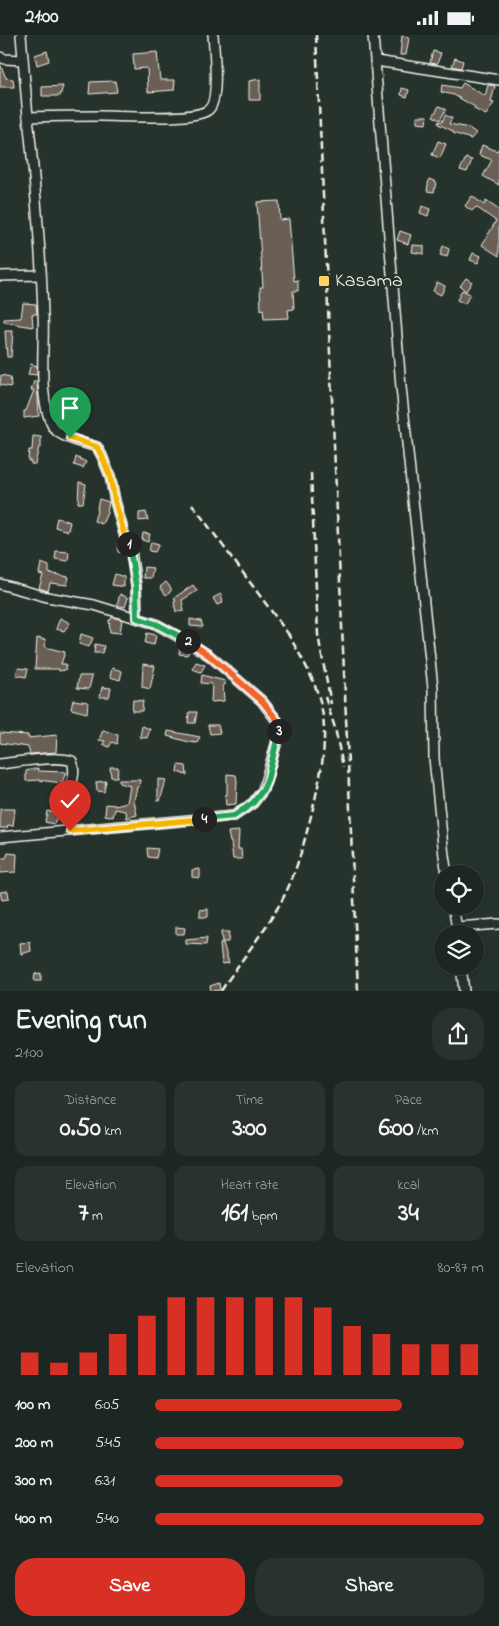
<!DOCTYPE html>
<meta charset="utf-8">
<style>
body{margin:0;font-family:"Indie Flower",sans-serif;background:#29322f;color:#f1f3f6;height:100vh;display:flex;flex-direction:column;font-size:19px;white-space:nowrap}
*{box-sizing:border-box;margin:0}
p{font-size:16px;color:#a0a5a5}
.icon{flex:none;width:28px;height:28px;fill:none;stroke:currentColor;stroke-width:2;stroke-linecap:round;stroke-linejoin:round}
.map{position:relative;height:956px;overflow:hidden}
.side{display:flex;flex-direction:column;background:#1c2622;flex:1}
.side>*{flex:none}
.buttons{position:absolute;left:434px;top:830px;display:grid;gap:10px}
.buttons a{display:grid;place-items:center;width:50px;height:50px;border-radius:50%;background:#1c2622;box-shadow:0 2px 8px #0003,0 0 0 1px #3a4340;font-size:25px}
.pin{position:absolute;display:grid;place-items:center;width:42px;height:42px;color:#fff;margin:-51px -21px;border-radius:50% 50% 50% 0;rotate:-45deg;box-shadow:0 0 5px #0007}
.pin .icon{rotate:45deg}
.km{position:absolute;width:25px;height:25px;margin:-12px;border-radius:50%;background:#222;color:#fff;font-size:14px;line-height:25px;text-align:center}
.round{display:grid;place-items:center;flex:none;width:52px;height:52px;border-radius:20px;background:#29322f}
.headline{display:flex;align-items:center;justify-content:space-between;height:85px;padding:0 15px}
h1{font-size:28px;font-weight:700;line-height:38px}
.metrics{display:grid;grid-template-columns:repeat(3,1fr);gap:8px;height:85px;padding:5px 15px}
.metrics div{display:grid;align-content:center;border-radius:12px;background:#29322f;text-align:center}
.metrics b{font-size:25px;font-weight:700}
.metrics small{font-size:14px;font-weight:400}
.metrics p{font-size:14px}
.chart{height:140px;padding:10px 15px}
.chart p{display:flex;justify-content:space-between}
.chart svg{width:100%;height:90px;margin-top:5px;stroke:#d93025;stroke-width:6}
.cta{display:flex;gap:10px;margin-top:auto;padding:10px 15px}
.cta a{flex:1;height:58px;border-radius:20px;background:#d93025;color:#fff;font-size:20px;font-weight:700;line-height:58px;text-align:center}
.cta a+a{background:#29322f;color:#f1f3f6}
ul{padding:0 15px;list-style:none;font-size:16px}
li{display:grid;grid-template-columns:80px 60px 1fr;align-items:center;height:38px}
li i{height:12px;border-radius:6px;background:#d93025}
.status{display:flex;justify-content:space-between;align-items:center;height:35px;padding:0 25px;background:#1c2622;direction:ltr}
.status svg{height:14px;fill:currentColor}
.map>svg:first-child{display:block}
.building{fill:#695e55;stroke:#f4f1e8}
.lines{fill:none;stroke-linecap:round;stroke-linejoin:round}
.minor-casing{stroke:#f4f1e8;stroke-width:12}
.minor{stroke:#26332d;stroke-width:9}
.rail{stroke:#f4f1e8;stroke-width:2.5;stroke-dasharray:8 4;stroke-linecap:butt}
.split-1-casing{stroke:#fff;stroke-width:10}
.split-2-casing{stroke:#fff;stroke-width:10}
.split-3-casing{stroke:#fff;stroke-width:10}
.split-4-casing{stroke:#fff;stroke-width:10}
.split-5-casing{stroke:#fff;stroke-width:10}
.split-1{stroke:#f5b400;stroke-width:6}
.split-2{stroke:#22a559;stroke-width:6}
.split-3{stroke:#f0652b;stroke-width:6}
.split-4{stroke:#22a559;stroke-width:6}
.split-5{stroke:#f5b400;stroke-width:6}
.poi-dot{fill:#ffd166;stroke:#26332d;stroke-width:2}
.labels{text-anchor:middle;dominant-baseline:central;stroke-width:4;stroke-linejoin:round;paint-order:stroke}
.poi-label{font-size:20px;fill:#f4f1e8;stroke:#26332d;text-anchor:start}
</style>
<div class="status"><b>21:00</b><svg viewBox="0 0 49 12"><path d="M0 12V9h3v3zM5 12V6h3v6zM10 12V3h3v9zM15 12V0h3v12zM26 1h20v11H26zM47 4h2v5h-2z"/></svg></div>
<div class="map">
<svg width="499" height="956" viewBox="0 0 499 956">
<rect width="100%" height="100%" fill="#26332d"/>
<filter id="ink" filterUnits="userSpaceOnUse"><feTurbulence type="fractalNoise" baseFrequency=".02" numOctaves="2"/><feDisplacementMap in="SourceGraphic" scale="10" xChannelSelector="R" yChannelSelector="G"/><feConvolveMatrix kernelMatrix="1 2 1 2 8 2 1 2 1" color-interpolation-filters="sRGB"/></filter>
<g filter="url(#ink)">
<g class="building">
<polygon points="402,1 409,3 406,20 400,20"/>
<polygon points="47,16 49,26 37,30 35,20"/>
<polygon points="433,16 441,18 437,29 430,28"/>
<polygon points="157,17 160,45 175,45 174,55 148,57 147,33 134,34 133,19"/>
<polygon points="455,23 463,26 461,33 452,31"/>
<polygon points="0,29 6,43 13,44 14,52 0,52"/>
<polygon points="260,44 260,65 249,65 249,46"/>
<polygon points="115,46 117,57 89,59 90,47"/>
<polygon points="463,48 485,61 488,50 495,51 491,67 494,68 486,80 474,74 475,72 454,60 441,57 442,50 460,53"/>
<polygon points="63,51 60,61 42,61 42,52"/>
<polygon points="402,53 409,55 407,62 401,60"/>
<polygon points="439,71 446,74 440,85 433,81"/>
<polygon points="445,80 452,83 449,89 469,93 476,98 471,104 453,98 453,96 438,89 439,86 442,87"/>
<polygon points="417,81 427,81 426,89 417,88"/>
<polygon points="438,106 446,109 440,123 432,120"/>
<polygon points="482,110 497,116 499,113 499,150 483,141 492,125 479,120"/>
<polygon points="466,123 472,125 467,137 460,135"/>
<polygon points="429,144 436,147 434,157 427,156"/>
<polygon points="472,161 484,170 486,166 499,175 499,221 482,210 496,186 476,172 472,176 465,171"/>
<polygon points="279,166 280,185 289,184 294,246 298,245 298,256 293,256 294,274 288,275 289,283 264,284 263,274 261,275 260,252 263,252 257,167"/>
<polygon points="422,171 430,174 428,181 420,178"/>
<polygon points="400,196 411,200 408,209 397,205"/>
<polygon points="413,210 424,211 424,219 412,217"/>
<polygon points="443,211 449,214 447,222 440,220"/>
<polygon points="473,218 481,221 478,228 470,225"/>
<polygon points="466,243 472,247 466,256 460,251"/>
<polygon points="437,247 445,251 441,260 433,256"/>
<polygon points="462,255 470,259 465,269 457,265"/>
<polygon points="23,268 36,269 37,279 32,279 33,292 4,287 4,284 21,283"/>
<polygon points="5,296 13,296 11,322 7,322"/>
<polygon points="31,329 37,331 37,340 28,339"/>
<polygon points="1,340 10,342 11,352 0,350"/>
<polygon points="34,346 37,346 39,381 24,383 24,376 26,376 34,355 31,355"/>
<polygon points="33,401 41,402 41,412 39,412 35,429 31,429 31,426 28,426 29,415 32,415"/>
<polygon points="76,422 86,427 83,433 74,430"/>
<polygon points="79,447 86,449 83,468 78,468"/>
<polygon points="99,464 109,467 107,478 102,489 94,486 98,473 97,473"/>
<polygon points="146,477 148,485 139,486 139,478"/>
<polygon points="57,483 70,487 68,496 55,492"/>
<polygon points="143,498 150,499 148,507 142,505"/>
<polygon points="151,507 159,509 155,517 149,516"/>
<polygon points="118,508 121,508 125,518 118,517"/>
<polygon points="56,516 69,517 68,526 55,524"/>
<polygon points="41,528 49,531 49,538 69,542 67,550 50,548 48,556 39,553 43,540 39,539"/>
<polygon points="144,532 153,533 151,543 143,543"/>
<polygon points="115,539 124,542 124,552 112,550"/>
<polygon points="166,547 171,553 171,556 166,560 160,552"/>
<polygon points="193,550 197,556 182,565 184,576 176,577 174,567 176,566 174,563"/>
<polygon points="120,559 128,563 125,572 117,570"/>
<polygon points="221,559 223,568 217,570 213,563"/>
<polygon points="112,582 122,585 120,598 110,597 109,585 111,585"/>
<polygon points="60,583 70,588 64,596 56,594"/>
<polygon points="190,584 201,586 203,592 190,591"/>
<polygon points="147,598 156,600 154,610 145,608"/>
<polygon points="81,599 93,603 89,612 79,609"/>
<polygon points="37,603 46,605 45,612 65,617 61,629 66,629 65,635 59,636 59,634 35,634"/>
<polygon points="95,609 104,611 102,618 94,618"/>
<polygon points="180,610 190,615 187,620 179,619"/>
<polygon points="196,627 205,630 201,637 192,634"/>
<polygon points="143,629 155,631 150,654 142,652"/>
<polygon points="18,633 28,634 26,642 16,640"/>
<polygon points="112,633 122,636 120,645 110,642"/>
<polygon points="202,640 225,646 225,650 223,650 224,666 211,667 212,649 201,648"/>
<polygon points="79,641 92,641 89,654 77,653"/>
<polygon points="102,652 111,653 109,662 100,662"/>
<polygon points="73,665 88,667 87,678 71,674"/>
<polygon points="133,665 143,666 142,676 132,676"/>
<polygon points="189,677 197,677 195,688 188,688"/>
<polygon points="208,690 218,690 220,698 210,699"/>
<polygon points="142,691 150,694 147,703 140,702"/>
<polygon points="103,695 118,700 117,709 112,707 109,712 103,709 105,706 99,705"/>
<polygon points="168,696 200,702 197,708 189,707 167,701"/>
<polygon points="0,698 28,700 28,703 57,700 56,717 30,719 28,712 0,708"/>
<polygon points="178,730 186,731 187,740 177,737"/>
<polygon points="110,732 118,732 117,742 111,742"/>
<polygon points="38,733 39,736 66,737 62,748 39,745 26,746 26,736"/>
<polygon points="227,739 236,740 237,746 236,769 226,770 225,760 227,760"/>
<polygon points="158,744 166,745 160,766 158,766"/>
<polygon points="119,745 140,745 139,752 137,752 134,766 137,780 127,783 126,776 115,774 113,782 105,780 106,769 115,770 115,771 127,768 130,751 119,748"/>
<polygon points="106,746 104,757 97,756 96,747"/>
<polygon points="0,774 15,774 13,791 8,790 7,793 0,793"/>
<polygon points="47,776 58,778 54,789 45,787"/>
<polygon points="239,796 238,814 241,814 242,824 233,824 231,807 230,807 228,797"/>
<polygon points="147,813 158,814 156,823 148,822"/>
<polygon points="8,818 17,819 16,837 0,838 0,823 6,823"/>
<polygon points="200,834 200,843 192,842 192,835"/>
<polygon points="8,856 9,864 2,865 0,857"/>
<polygon points="208,874 208,882 200,882 200,875"/>
<polygon points="176,892 185,893 184,899 176,899"/>
<polygon points="221,897 229,897 228,907 222,907"/>
<polygon points="207,903 206,910 186,909 186,905"/>
<polygon points="30,907 31,916 21,919 20,908"/>
<polygon points="223,908 229,928 222,929 220,909"/>
<polygon points="41,938 41,946 34,946 35,939"/>
<polygon points="219,948 220,955 211,956 210,951"/>
</g>
<g class="lines">
<g class="minor-casing">
<g id="minor">
<path d="M 21,0 L 28,82 C 53,81 77,81 101,81 C 122,81 194,86 208,75 C 220,67 214,14 213,0"/>
<polyline points="373,0 401,352 433,653 434,723 444,821 447,839"/>
<polyline points="0,22 5,24 23,25"/>
<polyline points="376,26 499,45"/>
<path d="M 28,82 C 35,148 41,214 43,279 C 45,311 37,364 53,392 C 60,403 85,408 97,412 L 102,421 L 110,441 L 115,466 L 125,502 L 131,516 L 136,551 L 137,583"/>
<polyline points="0,241 41,240"/>
<polyline points="0,549 47,562 94,570 156,589 188,607 210,621 262,666 278,687 279,699 263,755 253,768 234,781 0,802"/>
<path d="M 0,729 C 18,727 57,720 72,726 C 77,739 69,754 68,767 C 67,777 69,786 70,796"/>
<polyline points="453,871 458,899"/>
<polyline points="457,892 499,889"/>
<polyline points="461,931 464,956"/>
</g>
</g>
<use href="#minor" class="minor"/>
<g class="rail">
<polyline points="316,0 358,956"/>
<polyline points="311,438 318,600 331,669"/>
<polyline points="192,469 292,604"/>
<polyline points="325,662 335,693 343,732"/>
<path d="M 221,956 C 240,926 263,899 281,867 C 296,840 304,808 312,777 C 320,744 328,710 322,675 C 317,648 302,623 288,599"/>
</g>
</g>
</g>
<g class="lines" filter="url(#ink)">
<g class="split-1-casing">
<polyline id="split-1" points="70,403 97,412 102,421 110,441 115,466 125,502 129,509"/>
</g>
<g class="split-2-casing">
<polyline id="split-2" points="129,509 136,551 137,583 156,589 188,606"/>
</g>
<g class="split-3-casing">
<polyline id="split-3" points="188,606 210,621 262,666 278,686 279,696"/>
</g>
<g class="split-4-casing">
<polyline id="split-4" points="204,784 234,781 253,768 263,755 267,746 279,696"/>
</g>
<g class="split-5-casing">
<polyline id="split-5" points="70,796 204,784"/>
</g>
<use href="#split-1" class="split-1"/>
<use href="#split-2" class="split-2"/>
<use href="#split-3" class="split-3"/>
<use href="#split-4" class="split-4"/>
<use href="#split-5" class="split-5"/>
</g>
<rect class="poi-dot" x="318" y="240" width="12" height="12" rx="2.5"/>
<g class="labels">
<g class="poi-label">
<text x="335" y="246">Kasama</text>
</g>
</g>
</svg>
<div class="buttons">
<a><svg class="icon" aria-label="locate" viewBox="0 0 24 24"><circle cx="12" cy="12" r="6"/><path d="M12 2v4M12 18v4M2 12h4M18 12h4"/></svg></a>
<a><svg class="icon" aria-label="layers" viewBox="0 0 24 24"><path d="M12 4l9 5-9 5-9-5zM3 14l9 5 9-5"/></svg></a>
</div>
<div class="pin" style="left:70px;top:403px;background:#1e9e55"><svg class="icon" aria-label="arrive" viewBox="0 0 24 24"><path d="M6 21V4h12l-3 4 3 4H6"/></svg></div>
<div class="pin" style="left:70px;top:796px;background:#d93025"><svg class="icon" aria-label="check" viewBox="0 0 24 24"><path d="M5 12l5 5 9-10"/></svg></div>
<b class="km" style="left:129px;top:509px">1</b>
<b class="km" style="left:188px;top:606px">2</b>
<b class="km" style="left:279px;top:696px">3</b>
<b class="km" style="left:204px;top:784px">4</b>
</div>
<section class="side">
<div class="headline"><div><h1>Evening run</h1><p>21:00</p></div><a class="round"><svg class="icon" aria-label="share" viewBox="0 0 24 24"><path d="M12 15V3M7 8l5-5 5 5M5 13v7h14v-7"/></svg></a></div>
<div class="metrics">
<div><p>Distance</p><b>0.50<small> km</small></b></div>
<div><p>Time</p><b>3:00</b></div>
<div><p>Pace</p><b>6:00<small> /km</small></b></div>
</div>
<div class="metrics">
<div><p>Elevation</p><b>7<small> m</small></b></div>
<div><p>Heart rate</p><b>161<small> bpm</small></b></div>
<div><p>kcal</p><b>34</b></div>
</div>
<div class="chart"><p><span>Elevation</span>80–87 m</p>
<svg viewBox="0 0 160 44" preserveAspectRatio="none"><path d="M5 44V33M15 44V38M25 44V33M35 44V24M45 44V15M55 44V6M65 44V6M75 44V6M85 44V6M95 44V6M105 44V11M115 44V20M125 44V24M135 44V29M145 44V29M155 44V29"/></svg>
</div>
<ul>
<li><b>100 m</b>6:05<i style="width:75%"></i></li>
<li><b>200 m</b>5:45<i style="width:94%"></i></li>
<li><b>300 m</b>6:31<i style="width:57%"></i></li>
<li><b>400 m</b>5:40<i style="width:100%"></i></li>
</ul>
<div class="cta"><a>Save</a><a>Share</a></div>
</section>
